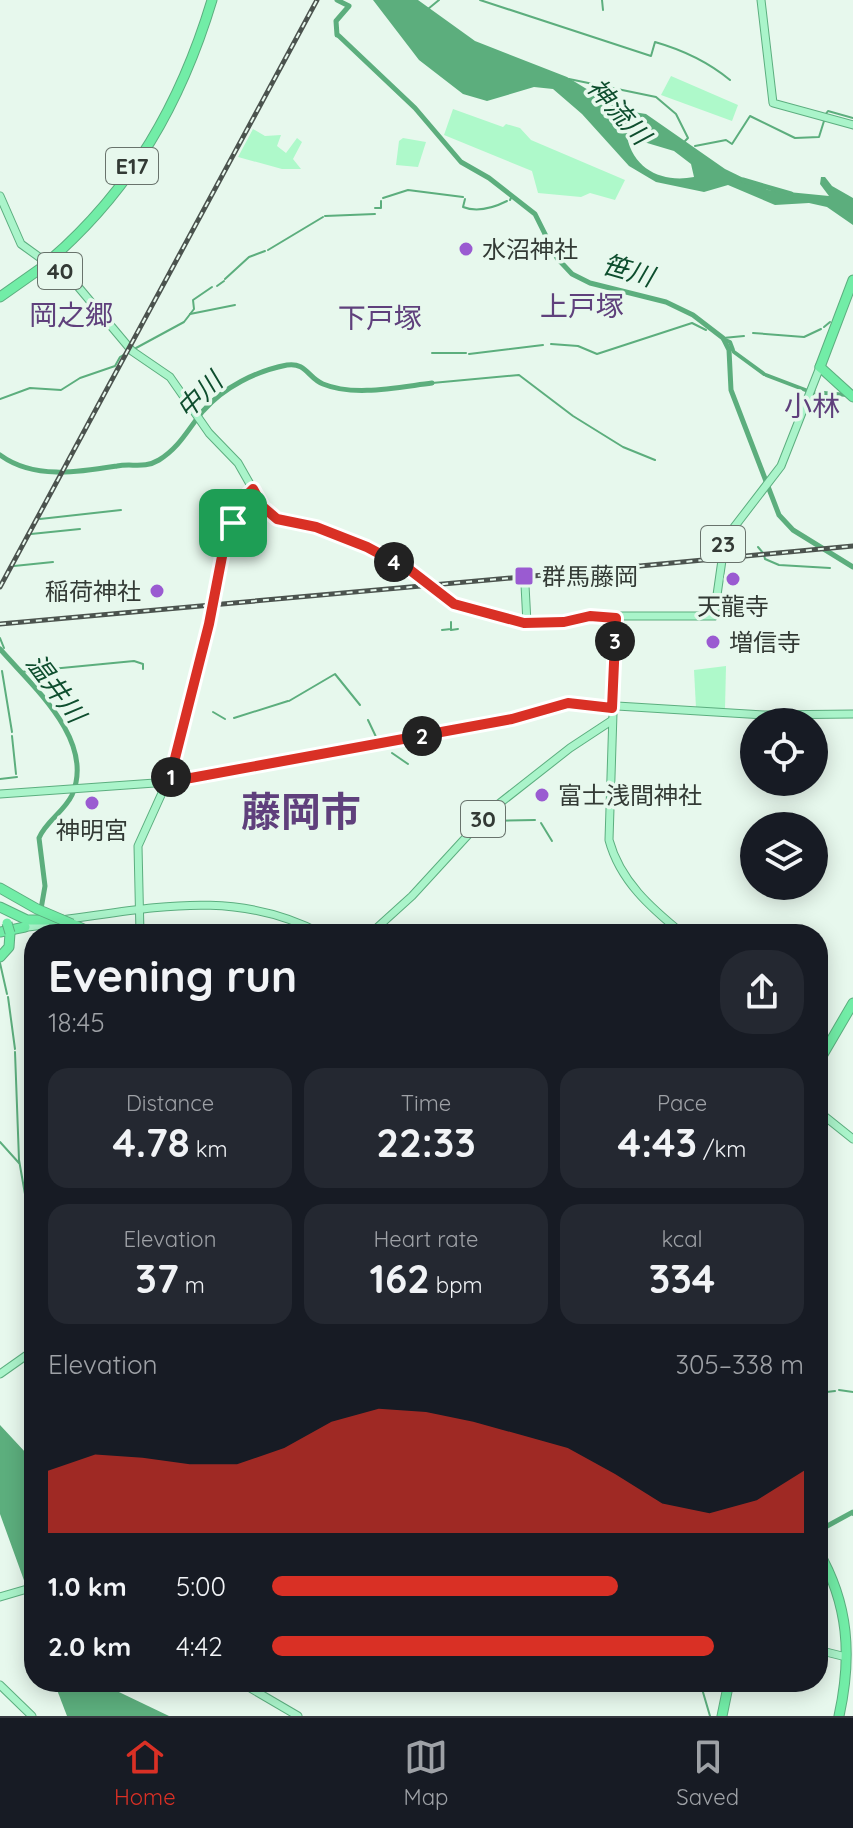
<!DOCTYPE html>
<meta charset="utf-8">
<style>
body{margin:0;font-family:Quicksand,"Noto Sans JP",sans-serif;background:#242831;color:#f1f3f6;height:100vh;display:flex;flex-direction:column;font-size:30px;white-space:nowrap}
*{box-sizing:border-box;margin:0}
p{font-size:26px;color:#9ea1a6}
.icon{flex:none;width:44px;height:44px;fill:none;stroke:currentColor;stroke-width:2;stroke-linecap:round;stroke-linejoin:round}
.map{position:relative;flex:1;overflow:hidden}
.sheet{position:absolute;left:24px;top:924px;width:804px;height:768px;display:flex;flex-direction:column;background:#171b24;border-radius:32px;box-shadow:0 4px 20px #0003}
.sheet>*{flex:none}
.buttons{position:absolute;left:740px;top:708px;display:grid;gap:16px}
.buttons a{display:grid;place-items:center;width:88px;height:88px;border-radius:50%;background:#171b24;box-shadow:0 4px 20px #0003;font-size:40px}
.pin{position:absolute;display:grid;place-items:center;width:68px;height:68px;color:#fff;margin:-34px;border-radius:16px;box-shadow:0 4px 12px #0006}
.km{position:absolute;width:40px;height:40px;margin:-20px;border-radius:50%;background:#222;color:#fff;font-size:22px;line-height:40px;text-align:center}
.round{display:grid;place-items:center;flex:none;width:84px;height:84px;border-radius:32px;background:#242831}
.headline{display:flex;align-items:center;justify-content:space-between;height:136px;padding:0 24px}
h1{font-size:44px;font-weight:700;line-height:60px}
.figures{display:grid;grid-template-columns:repeat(3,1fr);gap:12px;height:136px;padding:8px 24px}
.figures div{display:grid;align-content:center;border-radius:20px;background:#242831;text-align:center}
.figures b{font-size:40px;font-weight:700}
.figures small{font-size:22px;font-weight:400}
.figures p{font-size:22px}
.chart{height:224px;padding:16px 24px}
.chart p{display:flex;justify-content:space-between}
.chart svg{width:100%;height:144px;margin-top:8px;fill:#d93025;opacity:.7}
ul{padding:0 24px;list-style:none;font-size:26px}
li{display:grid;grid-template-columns:128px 96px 1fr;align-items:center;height:60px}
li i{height:20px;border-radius:10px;background:#d93025}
.tabs{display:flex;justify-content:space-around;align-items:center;height:112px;border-top:2px solid #363941;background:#171b24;font-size:22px;color:#9ea1a6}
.tabs a{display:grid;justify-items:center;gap:4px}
.tabs .on{color:#d93025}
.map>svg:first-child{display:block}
.green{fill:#aef9ca}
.water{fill:#5cae7d;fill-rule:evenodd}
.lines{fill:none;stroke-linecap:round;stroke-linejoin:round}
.stream{stroke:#5cae7d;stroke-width:2}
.canal{stroke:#5cae7d;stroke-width:4}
.river{stroke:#5cae7d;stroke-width:5}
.major-casing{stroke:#5cae7f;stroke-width:9}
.highway-casing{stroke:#5cae7f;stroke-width:11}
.major{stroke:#aaf4ca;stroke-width:7}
.highway{stroke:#72eda7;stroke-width:9}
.rail-casing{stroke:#4b534e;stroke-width:5}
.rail{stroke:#e7f8ed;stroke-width:2;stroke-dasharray:6;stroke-linecap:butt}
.highway-bridge-casing{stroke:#5cae7f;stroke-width:11;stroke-linecap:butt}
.highway-bridge{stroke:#72eda7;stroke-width:9}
.route-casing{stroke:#fff;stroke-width:16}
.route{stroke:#d93025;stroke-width:10}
.poi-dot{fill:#9a5bd1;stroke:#e7f8ed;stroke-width:3}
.labels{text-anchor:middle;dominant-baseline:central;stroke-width:7;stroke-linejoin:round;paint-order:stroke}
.shield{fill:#e7f8ed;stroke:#69736c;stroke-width:2}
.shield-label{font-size:22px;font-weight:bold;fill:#333a35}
.poi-label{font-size:24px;fill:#333a35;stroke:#e7f8ed;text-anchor:start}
.water-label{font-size:26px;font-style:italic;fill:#0e4e2e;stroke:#e7f8ed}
.quarter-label{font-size:28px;fill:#5f407c;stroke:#e7f8ed}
.town-label{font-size:40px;font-weight:bold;fill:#5f407c;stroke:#e7f8ed}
</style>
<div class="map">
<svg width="853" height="1716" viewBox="0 0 853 1716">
<rect width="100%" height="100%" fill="#e7f8ed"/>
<g class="green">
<polygon points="671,76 738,105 732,121 661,95"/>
<polygon points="453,109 503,127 506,124 520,128 531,140 625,180 615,200 590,193 581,197 538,193 532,171 444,135"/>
<polygon points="253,129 265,136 281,135 277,146 286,153 297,138 302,142 293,159 301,169 282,169 238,157"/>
<polygon points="403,138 426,142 418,167 396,165 399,141"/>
<polygon points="726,666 725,709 696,708 694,670"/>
</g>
<g class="water">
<path d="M 373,0 L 418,0 L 475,41 L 567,77 L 621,110 L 646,114 L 725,169 L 768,190 L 829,196 L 820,184 L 821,177 L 825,177 L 832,186 L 853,198 L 853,225 L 827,207 L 809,203 L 775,205 L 728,185 L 704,192 L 656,182 L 629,166 L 582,114 L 553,89 L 534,87 L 487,101 L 463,94 L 419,60 ZM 627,137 L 674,151 L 691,164 L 694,177 C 663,183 634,170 627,137 Z"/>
<polygon points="0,1425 26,1453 34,1455 34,1608 0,1514"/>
<polygon points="54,1682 98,1682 169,1716 67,1716"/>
</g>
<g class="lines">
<g class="stream">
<path d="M 480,0 L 651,56 L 655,42 C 683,50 707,61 730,80"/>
<polyline points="602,0 603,10"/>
<polyline points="428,9 439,0"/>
<polyline points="569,79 656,97 676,114 688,138 685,141"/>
<polyline points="825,115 828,111 853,118"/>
<polyline points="695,146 726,140 732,144 750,116 795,138 819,137 824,121"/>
<polyline points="383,198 408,190 463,197"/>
<path d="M 465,199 L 463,207 C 478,213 493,208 507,201"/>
<polyline points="510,200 511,198"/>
<polyline points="375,208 381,208 381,201"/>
<polyline points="325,216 375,214"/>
<polyline points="268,250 323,217"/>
<polyline points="225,279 249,257 265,251"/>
<polyline points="217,286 224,281"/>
<polyline points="190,314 235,305"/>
<polyline points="824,327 830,322"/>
<polyline points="753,333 804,337 821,329"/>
<polyline points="723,338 744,336"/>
<polyline points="551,344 578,346 597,354 692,323 706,330"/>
<polyline points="136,348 184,322 194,309 193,300 212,287"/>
<polyline points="432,353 466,353"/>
<polyline points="469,354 543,345"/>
<polyline points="432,383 519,375 573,416 623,447 655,460"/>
<polyline points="0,399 30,388 61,390 80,378 115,366 120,357 130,351"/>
<polyline points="40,519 121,510"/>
<polyline points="31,534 80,529"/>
<polyline points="758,547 764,554"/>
<polyline points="764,555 765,559 779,565 830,568"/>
<polyline points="14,566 53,562"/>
<polyline points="442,630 451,629 451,622"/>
<polyline points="451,630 458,629"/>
<polyline points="0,638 4,648"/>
<polyline points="2,671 12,732"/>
<polyline points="20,672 134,661 143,664 143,669"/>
<polyline points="289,701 335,674 360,705"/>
<polyline points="213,712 225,719"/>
<polyline points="234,718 288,701"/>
<polyline points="368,720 378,741"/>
<polyline points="12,736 16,774"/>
<polyline points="392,753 408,764"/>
<polyline points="0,779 17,777"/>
<polyline points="490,821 535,820"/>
<polyline points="541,823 552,841"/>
<polyline points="0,963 7,994"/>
<polyline points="8,997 15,1049"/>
<polyline points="15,1052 19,1160 34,1245"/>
<polyline points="0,1142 19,1163"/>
<polyline points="839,1390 853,1392"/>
<polyline points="818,1393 835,1391"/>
<polyline points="851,1513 853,1515"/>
<polyline points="700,1682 710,1716"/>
</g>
<g class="canal">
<polyline points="723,339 730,342 733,350"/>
<polyline points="734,352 764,374"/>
<polyline points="766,375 808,391"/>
<polyline points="812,392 847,395"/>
</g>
<g class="river">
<polyline points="337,0 349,6 336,21 337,35"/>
<polyline points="339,36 415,108 461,162 489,178 535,214 557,258 572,274 590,283 666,302 693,315 723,338 729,350 731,390 779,515 793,530 853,567"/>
<polyline points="743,180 791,194"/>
<path d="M 0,455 C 34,480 80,472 117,466 C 132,463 144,469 159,460 C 180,447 188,429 203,411 C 224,387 256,371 287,365 C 306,362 308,378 323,384 C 354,397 399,387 432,383"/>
<path d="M 0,649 C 32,686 96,740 72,795 C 64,812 46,821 39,838 L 45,886 L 41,909"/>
<polyline points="818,1531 853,1512"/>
</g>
<g class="major-casing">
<g id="major">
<polyline points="761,0 773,103 853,125"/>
<polyline points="0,196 21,244 75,283 132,351 170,377 209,433 238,463 263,507 274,517 316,527 367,547 410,570 454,604 522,623 564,622 590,616 714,616 725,539 781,466 820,367"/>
<polyline points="525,585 527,623"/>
<path d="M 616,618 L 609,840 C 620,881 651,908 683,934"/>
<polyline points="0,794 169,782 512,719 568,703 764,715 853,714"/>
<path d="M 62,920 C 154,908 236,888 322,934"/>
<polyline points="20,928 52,924"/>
<polyline points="140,934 138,846 176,762 225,541 243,499 253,489"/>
<polyline points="370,934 412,896 491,810 570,748 611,721"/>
<polyline points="818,1111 853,1139"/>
<polyline points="0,1374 34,1350"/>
<polyline points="0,1597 34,1587"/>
<polyline points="818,1650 842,1656"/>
<polyline points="240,1682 298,1716"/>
<polyline points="0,1685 32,1716"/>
</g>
</g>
<g class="highway-casing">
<g id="highway">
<path d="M 50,260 C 132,189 181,103 212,0"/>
<polyline points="0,297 44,266"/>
<polyline points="820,367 853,280"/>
<polyline points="820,367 853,397"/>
<polyline points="0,888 37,909"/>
<polyline points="0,907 27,920 62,920"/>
<polyline points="72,924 95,934"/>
<polyline points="0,932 25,927"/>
<polyline points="0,957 9,947 10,933"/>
<polyline points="818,1063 853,1003"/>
<path d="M 818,1551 C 849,1604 852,1657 839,1716"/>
<polyline points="722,1716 729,1682"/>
</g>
</g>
<use href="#major" class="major"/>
<use href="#highway" class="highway"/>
<g class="rail-casing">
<g id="rail">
<polyline points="555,574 853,546"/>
<polyline points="0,587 317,0"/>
<polyline points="0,624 566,573"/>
</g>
</g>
<use href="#rail" class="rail"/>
<g class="highway-bridge-casing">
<g id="highway-bridge">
<polyline points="44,266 51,261"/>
<polyline points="37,909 72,924"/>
<polyline points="7,923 10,933"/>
</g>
</g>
<use href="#highway-bridge" class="highway-bridge"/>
</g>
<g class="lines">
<g class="route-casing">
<polygon id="route" points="253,489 263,507 277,519 316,527 367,547 410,570 454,604 524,623 564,622 590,616 616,618 612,708 568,703 512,719 169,782 209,624 225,541 243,499"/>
</g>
<use href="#route" class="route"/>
</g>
<g class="poi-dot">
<circle cx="466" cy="249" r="8"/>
<rect x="514" y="566" width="20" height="20" rx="4"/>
<circle cx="733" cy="579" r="8"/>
<circle cx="157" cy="591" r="8"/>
<circle cx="713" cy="642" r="8"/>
<circle cx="542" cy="795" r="8"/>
<circle cx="92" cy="803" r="8"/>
</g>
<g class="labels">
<g class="shield">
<rect x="106" y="148" width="52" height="36" rx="6"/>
<rect x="38" y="253" width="44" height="36" rx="6"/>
<rect x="701" y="526" width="44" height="36" rx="6"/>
<rect x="461" y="801" width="44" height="36" rx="6"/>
</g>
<g class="shield-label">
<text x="132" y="166">E17</text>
<text x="60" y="271">40</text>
<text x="723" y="544">23</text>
<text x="483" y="819">30</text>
</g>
<g class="poi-label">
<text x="482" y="249">水沼神社</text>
<text x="542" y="576">群馬藤岡</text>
<text x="141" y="591" text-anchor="end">稲荷神社</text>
<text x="733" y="606" text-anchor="middle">天龍寺</text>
<text x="729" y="642">増信寺</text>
<text x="558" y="795">富士浅間神社</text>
<text x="92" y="830" text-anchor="middle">神明宮</text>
</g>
<g class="water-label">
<text transform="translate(619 111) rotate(48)">神流川</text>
<text transform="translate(628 270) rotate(16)">笹川</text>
<text transform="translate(199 395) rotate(-45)">中川</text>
<text transform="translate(56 688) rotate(53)">温井川</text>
</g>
<g class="quarter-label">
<text x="582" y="305">上戸塚</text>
<text x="71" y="314">岡之郷</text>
<text x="380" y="317">下戸塚</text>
<text x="812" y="405">小林</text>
</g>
<g class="town-label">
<text x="301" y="811">藤岡市</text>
</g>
</g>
</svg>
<div class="buttons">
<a><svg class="icon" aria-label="locate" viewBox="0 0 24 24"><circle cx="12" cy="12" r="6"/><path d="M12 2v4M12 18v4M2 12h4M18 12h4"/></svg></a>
<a><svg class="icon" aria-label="layers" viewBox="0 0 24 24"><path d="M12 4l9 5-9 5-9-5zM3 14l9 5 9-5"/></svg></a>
</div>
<div class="pin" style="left:233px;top:523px;background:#1e9e55"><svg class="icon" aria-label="arrive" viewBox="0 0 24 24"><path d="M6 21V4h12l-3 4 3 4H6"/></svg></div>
<b class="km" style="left:171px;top:777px">1</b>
<b class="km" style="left:422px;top:736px">2</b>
<b class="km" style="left:615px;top:641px">3</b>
<b class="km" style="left:394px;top:562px">4</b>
<section class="sheet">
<div class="headline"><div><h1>Evening run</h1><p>18:45</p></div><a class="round"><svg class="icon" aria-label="share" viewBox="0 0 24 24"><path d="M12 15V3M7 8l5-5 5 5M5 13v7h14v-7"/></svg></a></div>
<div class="figures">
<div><p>Distance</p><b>4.78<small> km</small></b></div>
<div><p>Time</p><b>22:33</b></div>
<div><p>Pace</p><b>4:43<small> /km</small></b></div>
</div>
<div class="figures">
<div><p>Elevation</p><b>37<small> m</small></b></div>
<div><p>Heart rate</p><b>162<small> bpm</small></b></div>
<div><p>kcal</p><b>334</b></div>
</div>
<div class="chart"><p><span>Elevation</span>305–338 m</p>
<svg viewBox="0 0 160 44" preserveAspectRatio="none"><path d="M0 44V25L10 20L20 21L30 23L40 23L50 18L60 10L70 6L80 7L90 10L100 14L110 18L120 26L130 35L140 38L150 34L160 25V44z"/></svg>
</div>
<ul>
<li><b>1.0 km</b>5:00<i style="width:65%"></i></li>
<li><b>2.0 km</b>4:42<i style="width:83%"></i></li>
</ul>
</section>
</div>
<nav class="tabs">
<a class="on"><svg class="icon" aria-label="home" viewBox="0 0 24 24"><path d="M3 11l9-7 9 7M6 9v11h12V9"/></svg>Home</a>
<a><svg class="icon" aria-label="map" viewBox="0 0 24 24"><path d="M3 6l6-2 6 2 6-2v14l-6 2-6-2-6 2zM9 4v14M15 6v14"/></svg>Map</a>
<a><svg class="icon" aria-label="saved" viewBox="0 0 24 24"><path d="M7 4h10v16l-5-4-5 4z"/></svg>Saved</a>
</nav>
